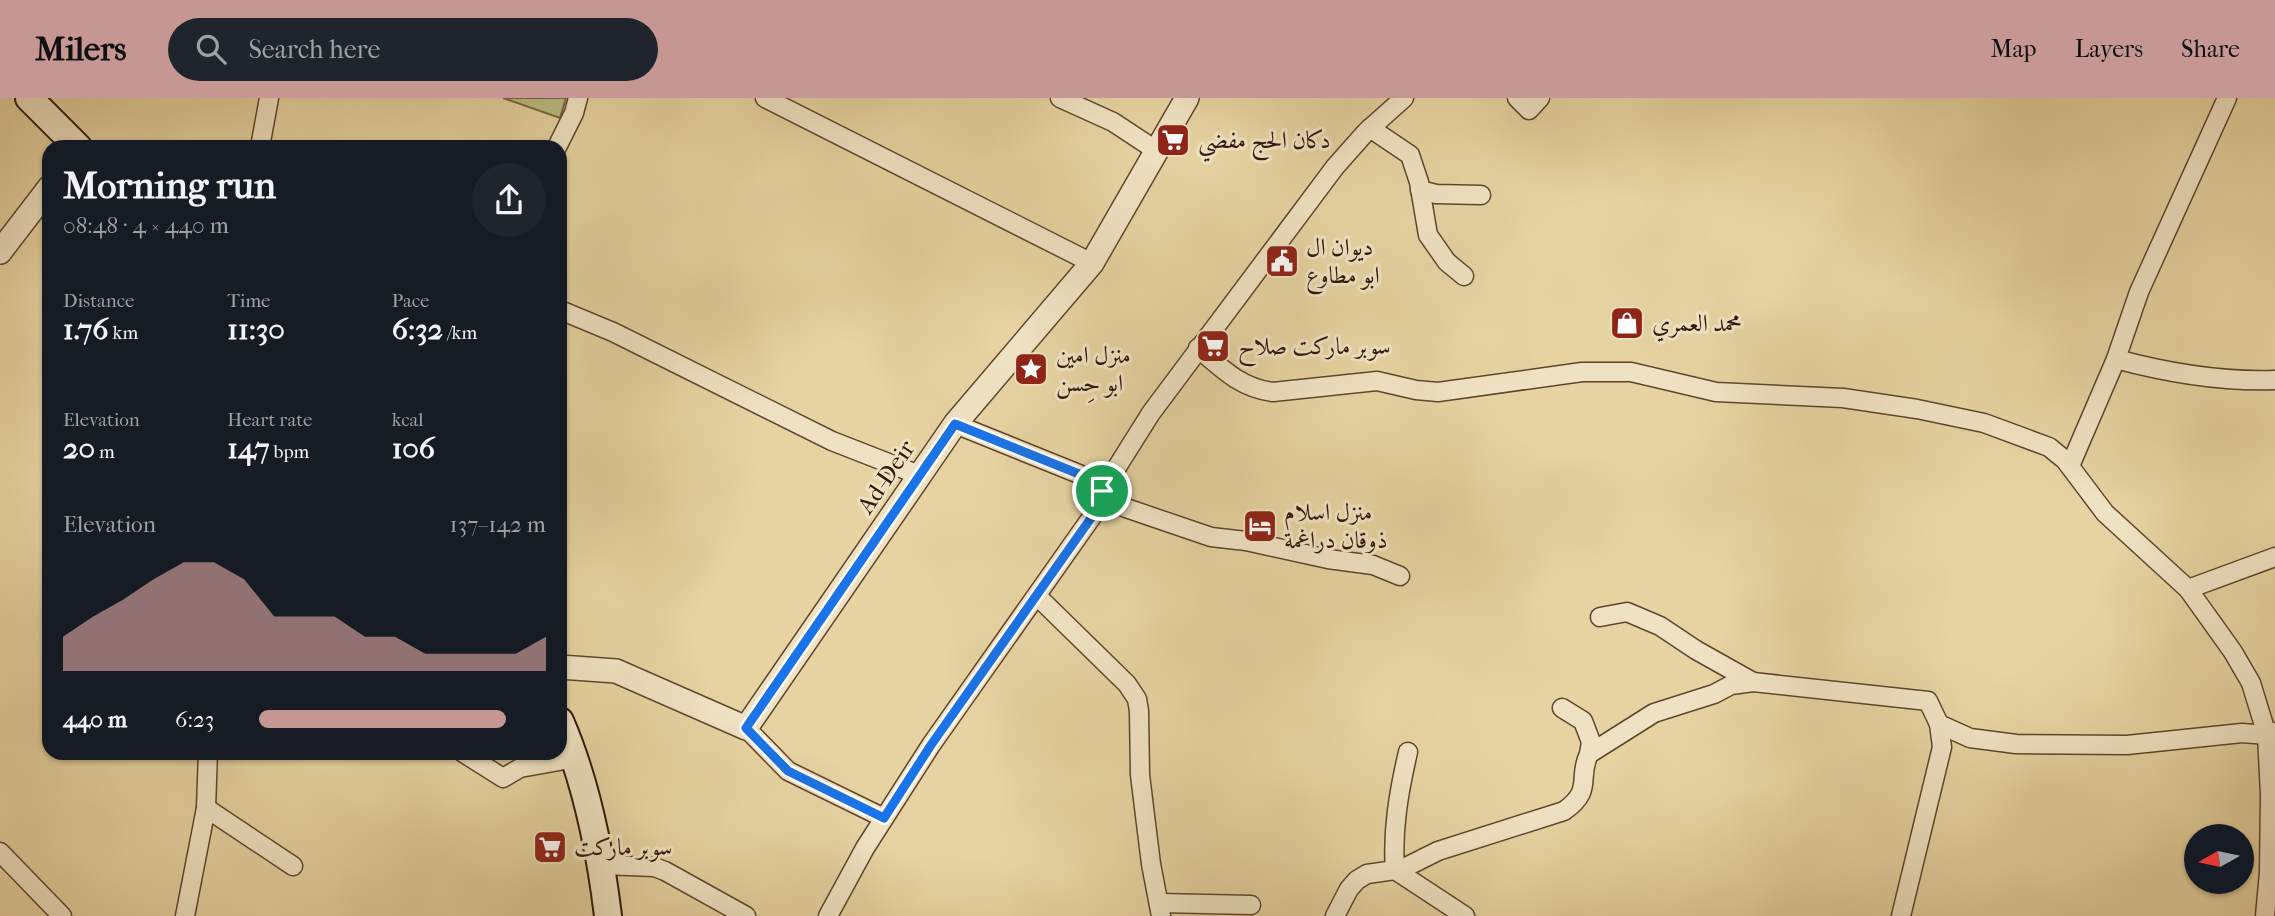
<!DOCTYPE html>
<meta charset="utf-8">
<style>
body{margin:0;font-family:"IM FELL French Canon",Amiri,serif;background:#20242c;color:#f1f3f6;height:100vh;display:flex;flex-direction:column;font-size:26px;white-space:nowrap}
*{box-sizing:border-box;margin:0}
p{font-size:23px;color:#9ea1a6}
.icon{flex:none;width:38px;height:38px;fill:none;stroke:currentColor;stroke-width:2;stroke-linecap:round;stroke-linejoin:round}
.map{position:relative;flex:1;overflow:hidden}
.drawer{position:absolute;left:42px;top:42px;width:525px;height:620px;display:flex;flex-direction:column;background:#171b24;border-radius:21px;box-shadow:0 2px 5px #0004}
.drawer>*{flex:none}
.needle{width:46px;rotate:261deg}
.tools{position:absolute;left:2184px;top:726px;display:grid;gap:14px}
.tools a{display:grid;place-items:center;width:70px;height:70px;border-radius:50%;background:#171b24;box-shadow:0 2px 5px #0004;font-size:35px}
.pin{position:absolute;display:grid;place-items:center;width:60px;height:60px;color:#fff;margin:-30px;border:4px solid #fff;border-radius:50%;box-shadow:0 2px 7px #0007}
.round{display:grid;place-items:center;flex:none;width:74px;height:74px;border-radius:37px;background:#20242c}
.summary{display:flex;align-items:center;justify-content:space-between;height:119px;padding:0 21px}
h1{font-size:38px;font-weight:700;line-height:52px}
.stats{display:grid;grid-template-columns:repeat(3,1fr);gap:10px;height:119px;padding:7px 21px}
.stats div{display:grid;align-content:center}
.stats b{font-size:30px;font-weight:700}
.stats small{font-size:19px;font-weight:400}
.stats p{font-size:19px}
.chart{height:196px;padding:14px 21px}
.chart p{display:flex;justify-content:space-between}
.chart svg{width:100%;height:126px;margin-top:7px;fill:#c59692;opacity:.7}
ul{padding:0 21px;list-style:none;font-size:23px}
li{display:grid;grid-template-columns:112px 84px 1fr;align-items:center;height:52px}
li i{height:18px;border-radius:9px;background:#c59692}
header{display:flex;align-items:center;gap:42px;box-sizing:border-box;height:98px;padding:0 35px;background:#c59692;color:#111}
header strong{font-size:33px}
nav{display:flex;gap:38px;margin-inline-start:auto;font-size:24px}
.search{width:490px;height:63px;background:#20242c;display:flex;align-items:center;gap:18px;box-sizing:border-box;padding:0 24px;border-radius:38px;color:#9ea1a6;font-size:26px}
.map>svg:first-child{display:block}
.green{fill:#b9bb81;stroke:#766844;stroke-width:2}
.lines{fill:none;stroke-linecap:round;stroke-linejoin:round}
.minor-casing{stroke:#60452e;stroke-width:21}
.tertiary-casing{stroke:#60452e;stroke-width:26}
.secondary-casing{stroke:#331608;stroke-width:30}
.minor{stroke:#efe2c2;stroke-width:18}
.tertiary{stroke:#efe2c2;stroke-width:23}
.secondary{stroke:#efe2c2;stroke-width:26}
.route-casing{stroke:#fff;stroke-width:14}
.route{stroke:#1a73e8;stroke-width:9}
.labels{text-anchor:middle;dominant-baseline:central;stroke-width:6;stroke-linejoin:round;paint-order:stroke}
.poi-label{font-size:24px;fill:#331608;stroke:#efe2c2;text-anchor:start}
.street-label{font-size:24px;fill:#331608;stroke:#efe2c2}
</style>
<header>
<strong>Milers</strong>
<div class="search"><svg class="icon" aria-label="search" viewBox="0 0 24 24"><circle cx="10" cy="10" r="6"/><path d="M15 15l6 6"/></svg>Search here</div>
<nav><a>Map</a><a>Layers</a><a>Share</a></nav>
</header>
<div class="map">
<svg width="2275" height="818" viewBox="0 0 2275 818">
<rect width="100%" height="100%" fill="#e6d3a1"/>
<filter id="stains"><feTurbulence type="fractalNoise" baseFrequency=".00286" numOctaves="4"/><feColorMatrix values="0 0 0 0 .2 0 0 0 0 .09 0 0 0 0 .02 0 0 0 .5 -.17"/></filter>
<radialGradient id="worn" r=".72"><stop offset=".6" stop-color="#630" stop-opacity="0"/><stop offset="1" stop-color="#630" stop-opacity=".3"/></radialGradient>
<polygon class="green" points="503,0 566,0 560,20"/>
<g class="lines">
<g class="minor-casing">
<g id="minor">
<polyline points="765,0 1092,165"/>
<polyline points="1060,0 1113,24 1157,53"/>
<polyline points="1517,0 1529,12 1540,0"/>
<polyline points="1370,30 1410,57 1419,84 1428,137 1447,164 1464,178"/>
<polyline points="260,49 269,0"/>
<polyline points="557,49 574,15 578,0"/>
<polyline points="1420,92 1436,96 1481,97"/>
<polyline points="560,212 613,234 832,343 919,377"/>
<path d="M 1198,250 C 1222,271 1241,290 1273,294 L 1377,283 L 1416,292 L 1438,294 L 1582,274 L 1631,274 L 1716,294 L 1843,300 L 1917,311 L 1984,325 L 2049,349 L 2065,362 L 2105,415 L 2188,491 L 2233,554 L 2251,585 L 2267,637 L 2270,697 L 2269,774 L 2265,818"/>
<path d="M 2116,261 C 2168,275 2221,284 2275,282"/>
<polyline points="955,326 1079,376 1102,393"/>
<polyline points="2070,368 2116,261 2139,194 2227,0"/>
<polyline points="1101,399 1126,410 1211,439 1246,443 1328,461 1373,467 1400,478"/>
<polyline points="2188,491 2275,459"/>
<polyline points="1037,498 1127,586 1137,601 1139,613 1140,677 1151,766 1161,818"/>
<polyline points="1600,519 1627,514 1660,528 1696,552 1753,584"/>
<polyline points="1562,610 1583,623 1591,644 1589,656"/>
<polyline points="1939,626 1970,640 2016,646 2127,647 2242,635 2267,637 2275,634"/>
<polyline points="746,630 788,673 884,720"/>
<polyline points="462,654 503,680 520,670 576,660"/>
<path d="M 1408,654 C 1399,693 1392,732 1395,772 L 1465,818"/>
<polyline points="206,710 293,768"/>
<polyline points="0,754 62,818"/>
<polyline points="602,767 654,769 665,773 746,818"/>
<polyline points="1159,805 1251,807"/>
<polyline points="185,818 206,710 208,654"/>
<polyline points="828,818 865,750 931,647 1091,420 1102,393 1151,315 1335,69 1366,34 1404,0"/>
<path d="M 1335,818 L 1349,791 L 1357,782 L 1367,776 L 1402,771 L 1438,753 L 1564,713 C 1594,692 1577,680 1589,656 L 1654,615 L 1714,596 L 1731,587 L 1753,584 L 1928,603 L 1939,626 L 1942,649 L 1901,818"/>
</g>
</g>
<g class="tertiary-casing">
<g id="tertiary">
<polyline points="0,154 49,90"/>
<polyline points="560,569 616,573 746,630 955,326 1092,165 1187,0"/>
</g>
</g>
<g class="secondary-casing">
<g id="secondary">
<polyline points="29,0 78,49"/>
<path d="M 560,623 C 587,685 600,752 608,818"/>
</g>
</g>
<use href="#minor" class="minor"/>
<use href="#tertiary" class="tertiary"/>
<use href="#secondary" class="secondary"/>
</g>
<g class="lines">
<g class="route-casing">
<polygon id="route" points="955,326 1079,376 1102,393 1091,420 931,647 884,720 788,673 746,630"/>
</g>
<use href="#route" class="route"/>
</g>
<defs>
<g id="supermarket-square" transform="scale(1.75)"><rect x="-9" y="-9" width="18" height="18" rx="4" fill="#8f2418" stroke="#efe2c2"/><path d="M-6-5.5h2.5l.6 2H6L4.5 2H-2.5L-4.4-4H-6ZM-1.5 3.2a1.3 1.3 0 1 0 .1 0ZM3 3.2a1.3 1.3 0 1 0 .1 0Z" fill="#fff"/></g>
<g id="civic-square" transform="scale(1.75)"><rect x="-9" y="-9" width="18" height="18" rx="4" fill="#8f2418" stroke="#efe2c2"/><path d="M-.6-6.5H3V-4.5H.6V-3L4-1V1h2V6H-6V1h2V-1L-.6-3ZM-1.2 2.5V6h2.4V2.5Z" fill="#fff"/></g>
<g id="shop-square" transform="scale(1.75)"><rect x="-9" y="-9" width="18" height="18" rx="4" fill="#8f2418" stroke="#efe2c2"/><path d="M-5-2.5h2.3a2.7 3.5 0 0 1 5.4 0H5L5.5 6h-11ZM-1.5-2.5h3a1.5 2.3 0 0 0-3 0Z" fill="#fff"/></g>
<g id="sight-square" transform="scale(1.75)"><rect x="-9" y="-9" width="18" height="18" rx="4" fill="#8f2418" stroke="#efe2c2"/><path d="M0-6L1.8-2.2L6-1.7L2.9 1.2L3.7 5.4L0 3.3L-3.7 5.4L-2.9 1.2L-6-1.7L-1.8-2.2Z" fill="#fff"/></g>
<g id="hotel-square" transform="scale(1.75)"><rect x="-9" y="-9" width="18" height="18" rx="4" fill="#8f2418" stroke="#efe2c2"/><path d="M-6-4.5h1.5V1H6V5H4.5V3h-9V5H-6ZM-4 0a1.8 1.8 0 1 1 3.6 0ZM.5 0V-2.5h3Q6-2.5 6 0Z" fill="#fff"/></g>
</defs>
<g fill-rule="evenodd">
<use href="#supermarket-square" x="1173" y="42"/>
<use href="#civic-square" x="1282" y="163"/>
<use href="#shop-square" x="1627" y="225"/>
<use href="#supermarket-square" x="1213" y="248"/>
<use href="#sight-square" x="1031" y="271"/>
<use href="#hotel-square" x="1260" y="428"/>
<use href="#supermarket-square" x="550" y="749"/>
</g>
<g class="labels">
<g class="poi-label">
<text x="1198" y="42">دكان الحج مفضي</text>
<text x="1306" y="149">ديوان ال<tspan x="1306" dy="28">ابو مطاوع</tspan></text>
<text x="1652" y="225">محمد العمري</text>
<text x="1238" y="248">سوبر ماركت صلاح</text>
<text x="1056" y="257">منزل امين<tspan x="1056" dy="28">ابو حِسن</tspan></text>
<text x="1284" y="414">منزل اسلام<tspan x="1284" dy="28">ذوقان دراغمة</tspan></text>
<text x="574" y="749">سوبر ماركت</text>
</g>
<g class="street-label">
<text transform="translate(886 379) rotate(-56)">Ad-Deir</text>
</g>
</g>
<rect width="100%" height="100%" filter="url(#stains)"/>
<rect width="100%" height="100%" fill="url(#worn)"/>
</svg>
<div class="tools">
<a><svg class="needle" viewBox="-14 -14 28 28"><path d="M0-13l5 13h-10z" fill="#e53935"/><path d="M0 13l5-13h-10z" fill="#9ea1a6"/></svg></a>
</div>
<div class="pin" style="left:1102px;top:393px;background:#1e9e55"><svg class="icon" aria-label="arrive" viewBox="0 0 24 24"><path d="M6 21V4h12l-3 4 3 4H6"/></svg></div>
<section class="drawer">
<div class="summary"><div><h1>Morning run</h1><p>08:48 · 4 × 440 m</p></div><a class="round"><svg class="icon" aria-label="share" viewBox="0 0 24 24"><path d="M12 15V3M7 8l5-5 5 5M5 13v7h14v-7"/></svg></a></div>
<div class="stats">
<div><p>Distance</p><b>1.76<small> km</small></b></div>
<div><p>Time</p><b>11:30</b></div>
<div><p>Pace</p><b>6:32<small> /km</small></b></div>
</div>
<div class="stats">
<div><p>Elevation</p><b>20<small> m</small></b></div>
<div><p>Heart rate</p><b>147<small> bpm</small></b></div>
<div><p>kcal</p><b>106</b></div>
</div>
<div class="chart"><p><span>Elevation</span>137–142 m</p>
<svg viewBox="0 0 160 44" preserveAspectRatio="none"><path d="M0 44V32L10 25L20 19L30 12L40 6L50 6L60 12L70 25L80 25L90 25L100 32L110 32L120 38L130 38L140 38L150 38L160 32V44z"/></svg>
</div>
<ul>
<li><b>440 m</b>6:23<i style="width:86%"></i></li>
</ul>
</section>
</div>
